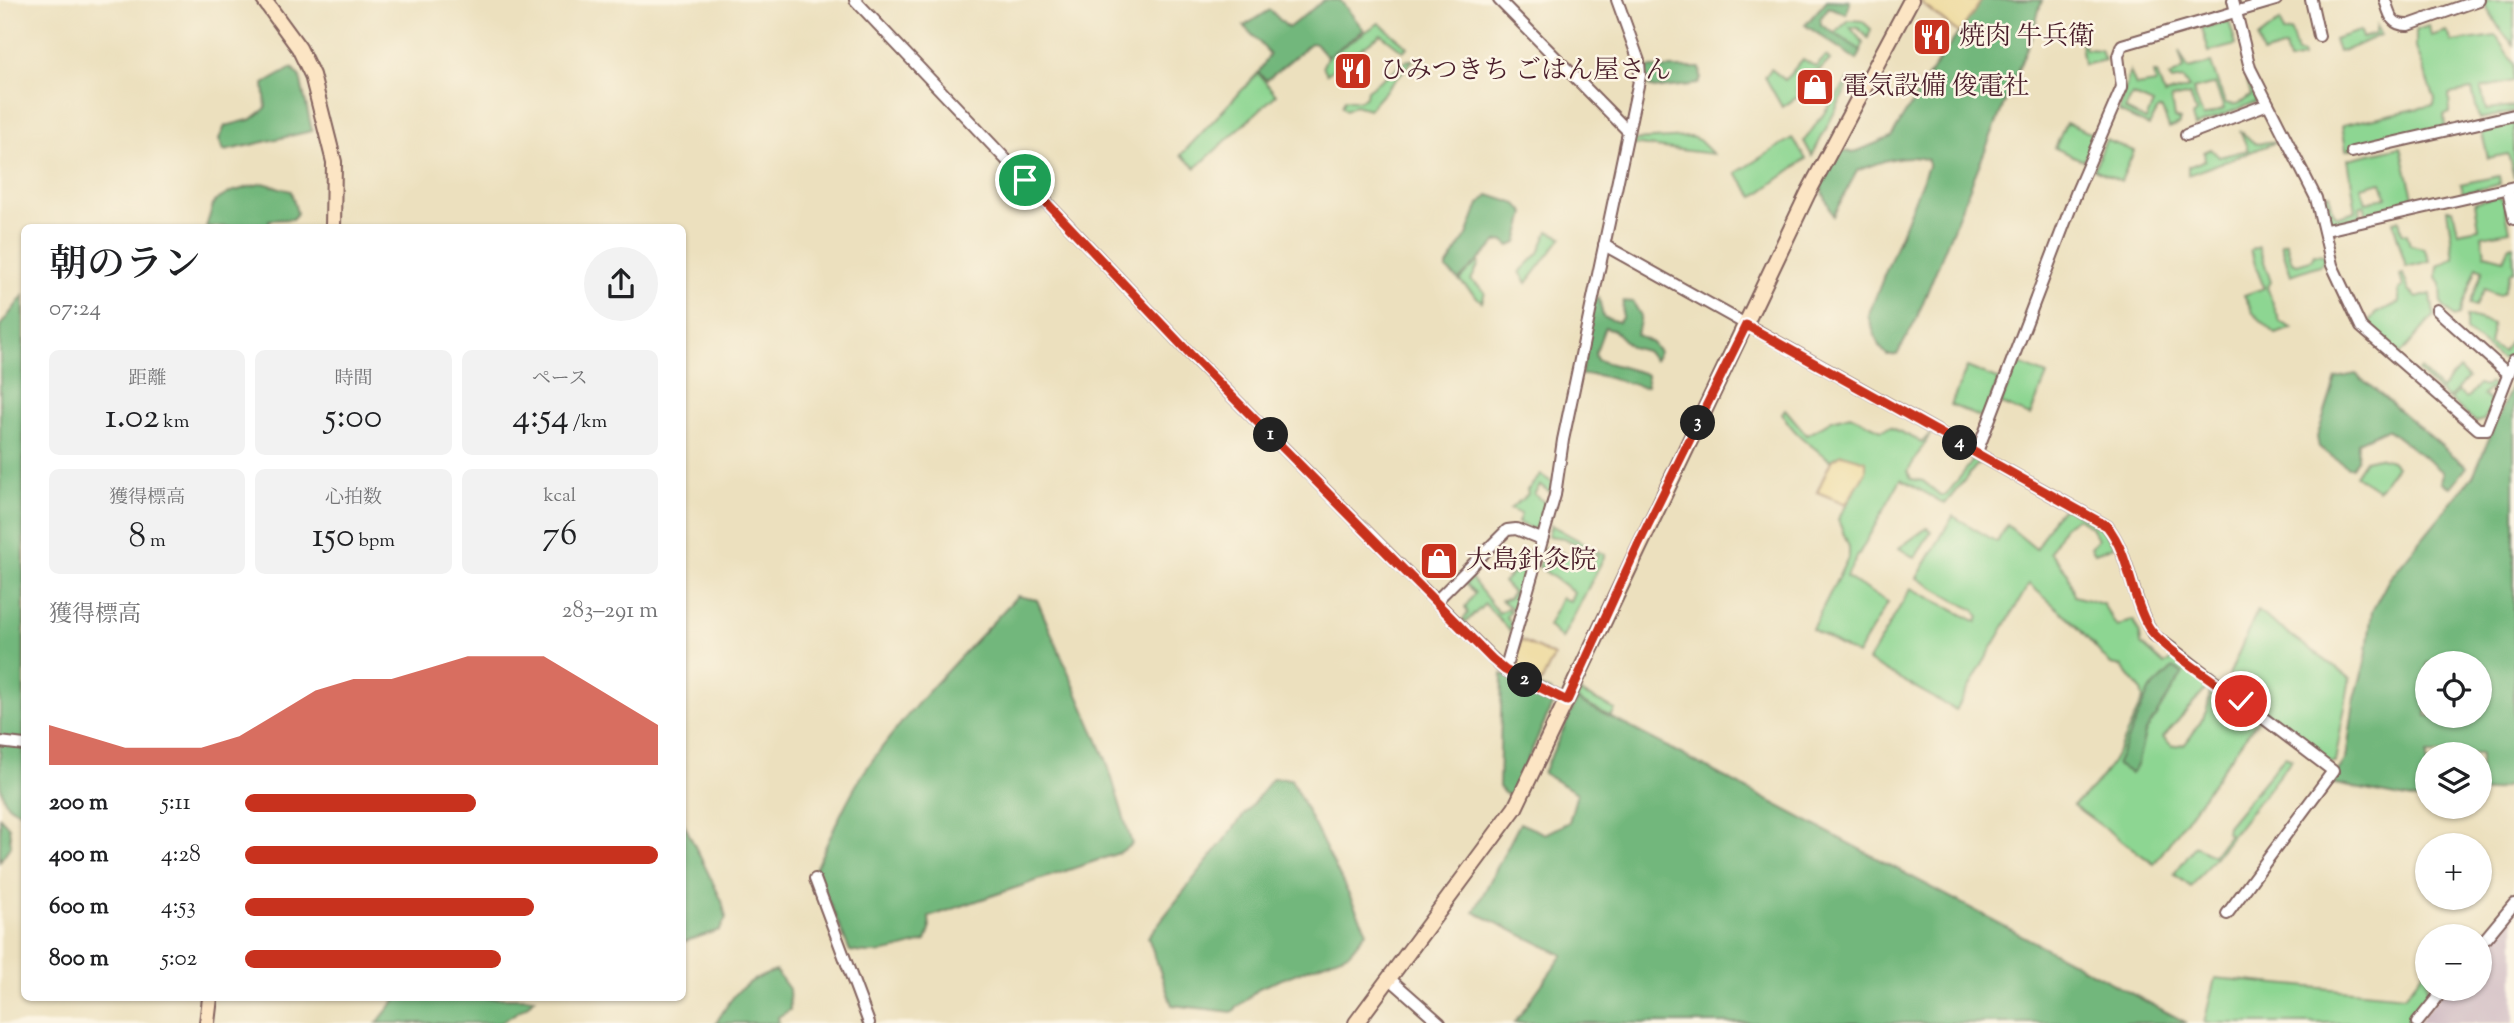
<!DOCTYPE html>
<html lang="ja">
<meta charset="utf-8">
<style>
body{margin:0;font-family:"Sorts Mill Goudy","Noto Serif JP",serif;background:#f2f2f2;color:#202124;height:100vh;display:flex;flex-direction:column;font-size:26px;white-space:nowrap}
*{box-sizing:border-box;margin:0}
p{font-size:23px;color:#757577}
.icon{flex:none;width:38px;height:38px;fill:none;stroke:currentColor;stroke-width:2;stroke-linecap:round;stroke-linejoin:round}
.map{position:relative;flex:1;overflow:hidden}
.sheet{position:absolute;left:21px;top:224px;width:665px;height:777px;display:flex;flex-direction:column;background:#fff;border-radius:10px;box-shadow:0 2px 5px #0004}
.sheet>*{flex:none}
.tools{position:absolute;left:2415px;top:651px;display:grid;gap:14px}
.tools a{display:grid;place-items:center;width:77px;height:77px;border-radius:50%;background:#fff;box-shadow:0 2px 5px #0004;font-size:35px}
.pin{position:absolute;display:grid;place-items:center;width:60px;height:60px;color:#fff;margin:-30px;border:4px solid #fff;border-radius:50%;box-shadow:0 2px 7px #0007}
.km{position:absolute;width:35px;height:35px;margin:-18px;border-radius:50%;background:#222;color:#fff;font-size:19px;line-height:35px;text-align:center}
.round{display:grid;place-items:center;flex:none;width:74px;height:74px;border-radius:37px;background:#f2f2f2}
.summary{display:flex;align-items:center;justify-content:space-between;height:119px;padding:0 28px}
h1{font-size:38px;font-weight:600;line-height:52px}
.stats{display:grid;grid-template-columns:repeat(3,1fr);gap:10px;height:119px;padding:7px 28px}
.stats div{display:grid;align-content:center;border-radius:10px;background:#f2f2f2;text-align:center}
.stats b{font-size:35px;font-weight:600}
.stats small{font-size:19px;font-weight:400}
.stats p{font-size:19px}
.chart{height:196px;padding:14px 28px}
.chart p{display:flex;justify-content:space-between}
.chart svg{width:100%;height:126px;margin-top:7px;fill:#c8321e;opacity:.7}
ul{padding:0 28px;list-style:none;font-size:23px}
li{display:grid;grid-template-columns:112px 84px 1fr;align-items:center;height:52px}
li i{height:18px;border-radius:9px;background:#c8321e}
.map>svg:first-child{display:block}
.industrial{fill:#d2bec5}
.green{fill:#8dd692;stroke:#6c7a5e;stroke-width:2;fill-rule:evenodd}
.forest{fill:#72b77c;stroke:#5e6b54;stroke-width:2;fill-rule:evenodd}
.sand{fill:#eeda9e;stroke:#9c7c64;stroke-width:2}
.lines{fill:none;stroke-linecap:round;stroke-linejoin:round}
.street-casing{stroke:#83635e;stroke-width:14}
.secondary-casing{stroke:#83635e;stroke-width:18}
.street{stroke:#fff;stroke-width:10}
.secondary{stroke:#fce5c4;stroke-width:14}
.route-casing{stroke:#fff;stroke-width:14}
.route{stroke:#c8321e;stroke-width:9}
.labels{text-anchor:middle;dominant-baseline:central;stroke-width:5;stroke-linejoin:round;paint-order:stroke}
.poi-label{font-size:26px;fill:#4a1f2b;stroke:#fcf5e5;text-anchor:start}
</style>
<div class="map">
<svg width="2514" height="1023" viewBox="0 0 2514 1023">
<rect width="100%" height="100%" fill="#fcf5e5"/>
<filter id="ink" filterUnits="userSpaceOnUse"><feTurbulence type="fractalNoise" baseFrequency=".0143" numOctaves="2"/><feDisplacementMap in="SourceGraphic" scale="14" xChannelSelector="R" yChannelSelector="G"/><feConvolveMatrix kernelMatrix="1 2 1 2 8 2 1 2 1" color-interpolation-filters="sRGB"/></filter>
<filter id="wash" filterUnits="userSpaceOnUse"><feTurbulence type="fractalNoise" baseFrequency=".00686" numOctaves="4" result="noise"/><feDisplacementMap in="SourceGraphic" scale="28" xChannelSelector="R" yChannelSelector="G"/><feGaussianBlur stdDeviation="1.57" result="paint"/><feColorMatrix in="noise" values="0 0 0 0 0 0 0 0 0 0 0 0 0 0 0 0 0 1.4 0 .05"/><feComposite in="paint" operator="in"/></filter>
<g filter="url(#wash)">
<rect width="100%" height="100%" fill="#ece0be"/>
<polygon class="industrial" points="2514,904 2514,1023 2417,1023 2444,989 2480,989 2480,945"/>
<g class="green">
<polygon points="2482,0 2514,0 2514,45 2501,31"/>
<polygon points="1849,20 1862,21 1871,29 1868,38 1858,28 1850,27 1863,43 1861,52 1835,33"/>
<polygon points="2229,21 2236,45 2209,52 2202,28"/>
<polygon points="2280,21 2283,33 2291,31 2297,53 2302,54 2303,58 2289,61 2285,47 2262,54 2258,38"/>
<polygon points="1379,23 1408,47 1403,51 1381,34 1327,74 1323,66 1327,57"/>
<path d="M 2377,26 L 2381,35 C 2365,40 2354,49 2338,52 L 2334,39 L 2360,31 L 2362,38 L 2375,34 Z"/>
<polygon points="2429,26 2431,36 2447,31 2452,42 2496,36 2514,64 2514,81 2481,88 2486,110 2514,107 2514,112 2479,119 2472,90 2449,94 2450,113 2444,115 2445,128 2346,150 2342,125 2434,105 2435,99 2416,48 2416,30"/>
<polygon points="2080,34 2086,49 2100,50 2105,60 2084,65"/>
<path d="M 2179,51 L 2188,69 L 2211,63 L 2225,103 C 2240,107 2240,102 2251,96 L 2247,80 L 2249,80 L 2257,95 L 2256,102 L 2195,126 L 2192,117 L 2196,113 L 2190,95 L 2171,99 L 2174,118 L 2180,120 L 2180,124 L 2169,128 L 2162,109 L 2158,109 L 2149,126 L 2119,112 L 2130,71 L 2136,86 L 2156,83 L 2154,73 L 2157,73 L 2164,95 L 2189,88 L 2183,79 L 2172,81 L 2169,77 L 2184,69 ZM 2215,84 L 2224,109 L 2203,117 L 2193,90 ZM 2132,95 L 2153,104 L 2146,120 L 2125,110 Z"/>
<polygon points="1826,56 1830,60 1819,71 1810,72 1796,89 1799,96 1782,107 1765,77 1771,69 1785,80 1803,59 1816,67"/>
<polygon points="1408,60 1413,60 1369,109 1355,105 1346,110 1342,106 1345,99 1360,101 1366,96 1367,90"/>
<polygon points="1258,73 1276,95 1196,168 1181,155"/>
<polygon points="1849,79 1851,80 1812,156 1804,141"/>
<polygon points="2514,122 2514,178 2508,154 2488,158 2481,129"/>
<polygon points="2066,123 2095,135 2084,161 2055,148"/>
<path d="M 2240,130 C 2263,153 2253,140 2277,142 L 2188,175 L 2188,167 L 2205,160 L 2204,152 L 2211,149 L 2219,157 L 2248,150 Z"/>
<polygon points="1691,137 1699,140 1713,154 1630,144 1633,140"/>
<polygon points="1792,138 1806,159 1754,197 1736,173"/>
<polygon points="2106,140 2134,151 2121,181 2094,169"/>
<path d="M 2401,147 L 2415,205 L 2367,215 L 2364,205 L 2360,207 L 2361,216 L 2335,222 L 2328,217 L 2322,196 L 2329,194 L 2333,211 L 2337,216 L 2356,211 L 2348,159 ZM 2382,182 L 2387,197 L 2366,202 L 2361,187 Z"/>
<polygon points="2499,176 2500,184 2463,193 2460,184"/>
<polygon points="2499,196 2504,201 2510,231 2482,236 2485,254 2504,259 2509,246 2513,245 2514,270 2510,272 2504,292 2499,295 2484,289 2476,306 2470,304 2483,270 2477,267 2459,315 2454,317 2442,305 2441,284 2437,278 2438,266 2454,258 2447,209 2453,209 2458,232 2479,228 2475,202"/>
<polygon points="2399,220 2402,233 2407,234 2410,245 2424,248 2430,261 2406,267 2393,221"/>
<polygon points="1548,231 1562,237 1527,283 1520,272 1539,253"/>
<polygon points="2286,242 2292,262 2297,264 2311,260 2314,254 2324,255 2325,259 2320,265 2291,275 2281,244"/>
<polygon points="2259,247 2271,282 2267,287 2280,322 2292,328 2276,334 2253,313 2244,295 2264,288 2250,250"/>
<polygon points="1477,262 1479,264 1471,280 1485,292 1482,302 1459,280"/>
<polygon points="2403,274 2409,291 2417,298 2431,294 2434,316 2400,355 2368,322 2376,313 2399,303 2399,289 2403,287 2400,275"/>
<polygon points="2466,316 2493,324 2489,344 2503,352 2512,337 2514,338 2514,349 2509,358 2501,359 2466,331"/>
<polygon points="2017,363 2047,375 2030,416 2001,404"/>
<polygon points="1967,367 1999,380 1982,418 1951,405"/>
<polygon points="2420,369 2441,389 2459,369 2468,378 2448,399 2418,372"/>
<polygon points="2490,383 2497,390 2495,394 2489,389 2483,395 2492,403 2484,420 2476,422 2450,400 2458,391 2466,399 2478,385 2485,387"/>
<path d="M 1785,409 L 1807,435 L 1832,420 L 1850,415 L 1881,430 L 1890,427 L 1922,442 L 1931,433 L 1908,471 L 1911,479 L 1923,481 L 1940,495 L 1946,495 L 1971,463 L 1971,455 L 1980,461 L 1945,504 L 1901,479 L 1846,577 L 1888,602 L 1857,655 L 1812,629 L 1849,556 L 1849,547 L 1838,520 L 1866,471 L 1866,461 L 1842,454 L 1830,460 C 1812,446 1793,434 1782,413 Z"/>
<polygon points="2378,457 2391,461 2396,466 2378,490 2355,475 2365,460"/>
<polygon points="1541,475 1553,483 1551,493 1540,485 1534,494 1548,505 1540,528 1532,529 1518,523 1521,514 1510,509 1528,494 1527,490"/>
<path d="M 2065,507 L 2103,528 L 2114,546 L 2095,553 L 2091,547 L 2098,539 L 2091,527 L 2077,518 L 2064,526 L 2050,552 L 2068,573 L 2074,596 L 2103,604 L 2117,627 L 2133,620 L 2140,634 L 2141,644 L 2164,665 L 2177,655 L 2259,718 L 2154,864 L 2073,805 C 2110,779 2124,739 2143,699 L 2141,690 L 2122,667 L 2111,665 L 2071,620 L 2029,584 L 1956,710 L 1868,661 L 1911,588 L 1977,622 L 1979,617 L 1975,611 L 1917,578 L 1953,516 L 1997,542 L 2007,525 L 2036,549 L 2054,517 ZM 2209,686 C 2213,709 2198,727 2185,744 L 2172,746 L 2163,737 Z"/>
<polygon points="1551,525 1605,555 1562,639 1548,626 1561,598 1570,601 1574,592 1539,567 1544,548 1558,551 1589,568 1598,555 1564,538 1548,536"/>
<polygon points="1927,528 1931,531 1915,558 1899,548"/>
<polygon points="1529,558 1515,611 1501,600 1508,599 1513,593 1503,582"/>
<polygon points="1471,578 1499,613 1507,608 1510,611 1506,617 1511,623 1510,631 1485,604 1465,623 1463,620 1468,613 1465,607 1475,593 1465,584"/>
<polygon points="2257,611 2350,678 2335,762 2330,762 2225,684"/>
<polygon points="1580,692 1615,710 1611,717 1577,700"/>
<polygon points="2285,756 2292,759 2191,887 2174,874 2195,846 2213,855 2229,834 2226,832 2227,826"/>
<polygon points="2427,967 2427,989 2434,989 2407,1023 2204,1023 2215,978 2405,996"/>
</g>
<g class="forest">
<polygon points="1324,0 1340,0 1364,30 1327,57 1316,44 1311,43 1267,80 1258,73 1270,54 1244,26 1270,10 1288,28"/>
<polygon points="1827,0 1850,1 1846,14 1829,7 1820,19 1820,24 1859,49 1861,52 1857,60 1805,25"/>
<path d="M 1982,0 L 2042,0 L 2031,38 L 1915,322 L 1897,355 L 1887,355 L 1879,346 L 1868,316 L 1928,166 L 1928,160 C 1905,152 1879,162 1857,171 L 1833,216 L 1820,185 L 1838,149 L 1853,153 L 1891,137 L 1933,69 Z"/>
<polygon points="292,68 300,77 312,131 224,151 219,139 225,126 252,119 266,108 264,84"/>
<polygon points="1649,68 1700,68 1701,79 1698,84 1654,89 1643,83 1644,71"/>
<polygon points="263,183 291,191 297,213 293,219 269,220 270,227 206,227 214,202 231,192"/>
<polygon points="1489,195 1517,204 1525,213 1517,243 1510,246 1504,241 1497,242 1459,280 1447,270 1447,266 1467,235 1479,204"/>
<path d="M 24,295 L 24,813 C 6,807 4,803 0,784 L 0,326 Z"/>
<polygon points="1599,298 1603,317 1618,322 1622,318 1623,301 1633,302 1641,316 1637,335 1652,343 1659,352 1654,360 1646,351 1631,347 1614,330 1605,327 1595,354 1597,360 1643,373 1647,375 1647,386 1643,387 1597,375 1581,375 1595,300"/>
<polygon points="2356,374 2467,467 2451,487 2441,483 2443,472 2387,429 2358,442 2357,459 2352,467 2348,467 2319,448 2317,437 2336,378"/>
<path d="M 2514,381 L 2514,784 L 2480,794 L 2480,754 L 2427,754 L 2427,802 L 2330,783 L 2346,759 L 2354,702 L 2366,659 L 2372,611 L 2389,579 L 2473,476 ZM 2427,663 L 2480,663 L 2480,716 L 2427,716 Z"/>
<path d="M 1017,596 L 1037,600 L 1106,759 L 1132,844 L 1119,853 L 929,917 L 930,930 L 926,941 C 900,949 877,957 850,951 L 815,869 C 832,834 847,796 869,765 C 912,704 967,651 1017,596 Z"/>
<polygon points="2173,668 2183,673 2145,733 2137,766 2131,773 2116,765 2149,691"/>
<polygon points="1502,674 1550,691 1554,701 1511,796 1504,793 1499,787"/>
<polygon points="1577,700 1662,744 2187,1023 1514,1023 1563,955 1474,912 1520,823 1545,834 1569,822 1577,793 1543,773"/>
<polygon points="1273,778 1291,779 1367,931 1349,953 1261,987 1232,1012 1172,1005 1148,937"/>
<polygon points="0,817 9,827 11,845 0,861"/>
<polygon points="683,822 722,901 726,918 720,930 683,942"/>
<path d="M 776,971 L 789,989 L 790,1010 L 778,1017 L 779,1023 L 716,1023 C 734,993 741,982 776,971 Z"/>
<polygon points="397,998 534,998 527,1006 500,1023 377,1023"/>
</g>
<g class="sand">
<polygon points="1917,0 1982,0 1959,33"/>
<polygon points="1842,454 1866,461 1866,471 1846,504 1817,492 1831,461"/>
<polygon points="1521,640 1554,656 1541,683 1513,668"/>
</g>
</g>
<g filter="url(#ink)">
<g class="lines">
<g class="street-casing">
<g id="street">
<polyline points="855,0 1192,356 1492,658 1505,670 1567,701"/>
<polyline points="1499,0 1627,130"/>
<polyline points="2233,0 2250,68 2316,198 2332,265 2361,327 2478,429 2487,429 2514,360"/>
<polyline points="2311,0 2319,36"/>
<path d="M 2385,0 C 2390,15 2391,26 2409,25 L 2479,0"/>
<polyline points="2186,135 2268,104"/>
<polyline points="2352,152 2514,115"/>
<polyline points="2508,189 2514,219"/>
<polyline points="2326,230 2514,187"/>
<path d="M 1604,245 L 2107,526 C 2132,558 2131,603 2154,635 L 2333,771 L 2227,914"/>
<polyline points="2437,310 2508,374"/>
<polyline points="1977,452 2077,191 2122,87 2118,56 2122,45 2276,0"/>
<polyline points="1436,601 1507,530 1516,529 1541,539"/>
<polyline points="1505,670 1555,495 1563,440 1640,76 1639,61 1617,0"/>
<polyline points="0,742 24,745"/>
<polyline points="815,879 869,1023"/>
<polyline points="2480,945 2514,904"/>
<polyline points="1389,978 1440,1023"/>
<polyline points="2417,1023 2444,989"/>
</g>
</g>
<g class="secondary-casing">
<g id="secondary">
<polyline points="264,0 299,48 312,75 334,162 333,228"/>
<polyline points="207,1023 210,998"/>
<polyline points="1356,1023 1515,808 1808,193 1911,0"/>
</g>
</g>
<use href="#street" class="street"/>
<use href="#secondary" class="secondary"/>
</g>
</g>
<g class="lines" filter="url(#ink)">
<g class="route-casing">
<path id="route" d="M 1025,180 L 1192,356 L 1492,659 L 1505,670 L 1567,701 L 1639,543 L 1746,325 L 2107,526 C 2130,555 2130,595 2148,626 C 2160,647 2219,684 2241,701"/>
</g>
<use href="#route" class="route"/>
</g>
<defs>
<g id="restaurant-square" transform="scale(2.0125)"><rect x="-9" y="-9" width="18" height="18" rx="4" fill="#c8321e" stroke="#fcf5e5"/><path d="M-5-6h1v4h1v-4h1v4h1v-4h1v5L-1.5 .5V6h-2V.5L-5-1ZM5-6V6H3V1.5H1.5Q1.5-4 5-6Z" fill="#fff"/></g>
<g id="shop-square" transform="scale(2.0125)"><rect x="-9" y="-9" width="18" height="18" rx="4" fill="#c8321e" stroke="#fcf5e5"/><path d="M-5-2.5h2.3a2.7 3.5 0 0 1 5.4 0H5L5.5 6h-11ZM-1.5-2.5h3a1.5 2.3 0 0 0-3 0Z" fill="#fff"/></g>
</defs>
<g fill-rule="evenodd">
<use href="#restaurant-square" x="1932" y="37"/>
<use href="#restaurant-square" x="1353" y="71"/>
<use href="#shop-square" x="1815" y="87"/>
<use href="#shop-square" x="1439" y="561"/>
</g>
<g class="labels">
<g class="poi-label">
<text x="1959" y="37">焼肉 牛兵衛</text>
<text x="1380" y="71">ひみつきち ごはん屋さん</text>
<text x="1842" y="87">電気設備 俊電社</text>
<text x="1466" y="561">大島針灸院</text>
</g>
</g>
</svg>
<div class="tools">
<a><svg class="icon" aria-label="locate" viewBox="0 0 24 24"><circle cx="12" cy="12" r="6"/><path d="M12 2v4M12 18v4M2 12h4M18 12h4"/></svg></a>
<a><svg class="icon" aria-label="layers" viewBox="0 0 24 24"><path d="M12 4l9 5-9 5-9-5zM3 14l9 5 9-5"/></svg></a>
<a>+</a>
<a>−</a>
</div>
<div class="pin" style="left:1025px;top:180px;background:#1e9e55"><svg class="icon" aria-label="arrive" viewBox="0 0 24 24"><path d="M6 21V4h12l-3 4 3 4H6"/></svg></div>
<div class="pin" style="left:2241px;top:701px;background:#d93025"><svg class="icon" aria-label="check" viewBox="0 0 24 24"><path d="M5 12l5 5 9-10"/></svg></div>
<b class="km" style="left:1271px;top:435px">1</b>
<b class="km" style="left:1525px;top:680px">2</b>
<b class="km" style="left:1698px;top:423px">3</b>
<b class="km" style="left:1960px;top:443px">4</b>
<section class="sheet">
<div class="summary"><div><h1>朝のラン</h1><p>07:24</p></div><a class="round"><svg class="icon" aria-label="share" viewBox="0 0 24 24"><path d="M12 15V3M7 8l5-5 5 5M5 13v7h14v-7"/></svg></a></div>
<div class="stats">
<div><p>距離</p><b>1.02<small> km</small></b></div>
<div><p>時間</p><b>5:00</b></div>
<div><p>ペース</p><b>4:54<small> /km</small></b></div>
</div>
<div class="stats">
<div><p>獲得標高</p><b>8<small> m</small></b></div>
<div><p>心拍数</p><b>150<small> bpm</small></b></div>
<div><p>kcal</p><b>76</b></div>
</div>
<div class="chart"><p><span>獲得標高</span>283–291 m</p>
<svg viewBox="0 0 160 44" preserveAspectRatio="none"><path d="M0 44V30L10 34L20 38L30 38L40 38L50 34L60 26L70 18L80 14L90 14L100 10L110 6L120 6L130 6L140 14L150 22L160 30V44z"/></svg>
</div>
<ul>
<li><b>200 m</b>5:11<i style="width:56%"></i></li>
<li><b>400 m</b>4:28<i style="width:100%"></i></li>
<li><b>600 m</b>4:53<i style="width:70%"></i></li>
<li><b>800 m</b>5:02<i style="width:62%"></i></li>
</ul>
</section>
</div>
